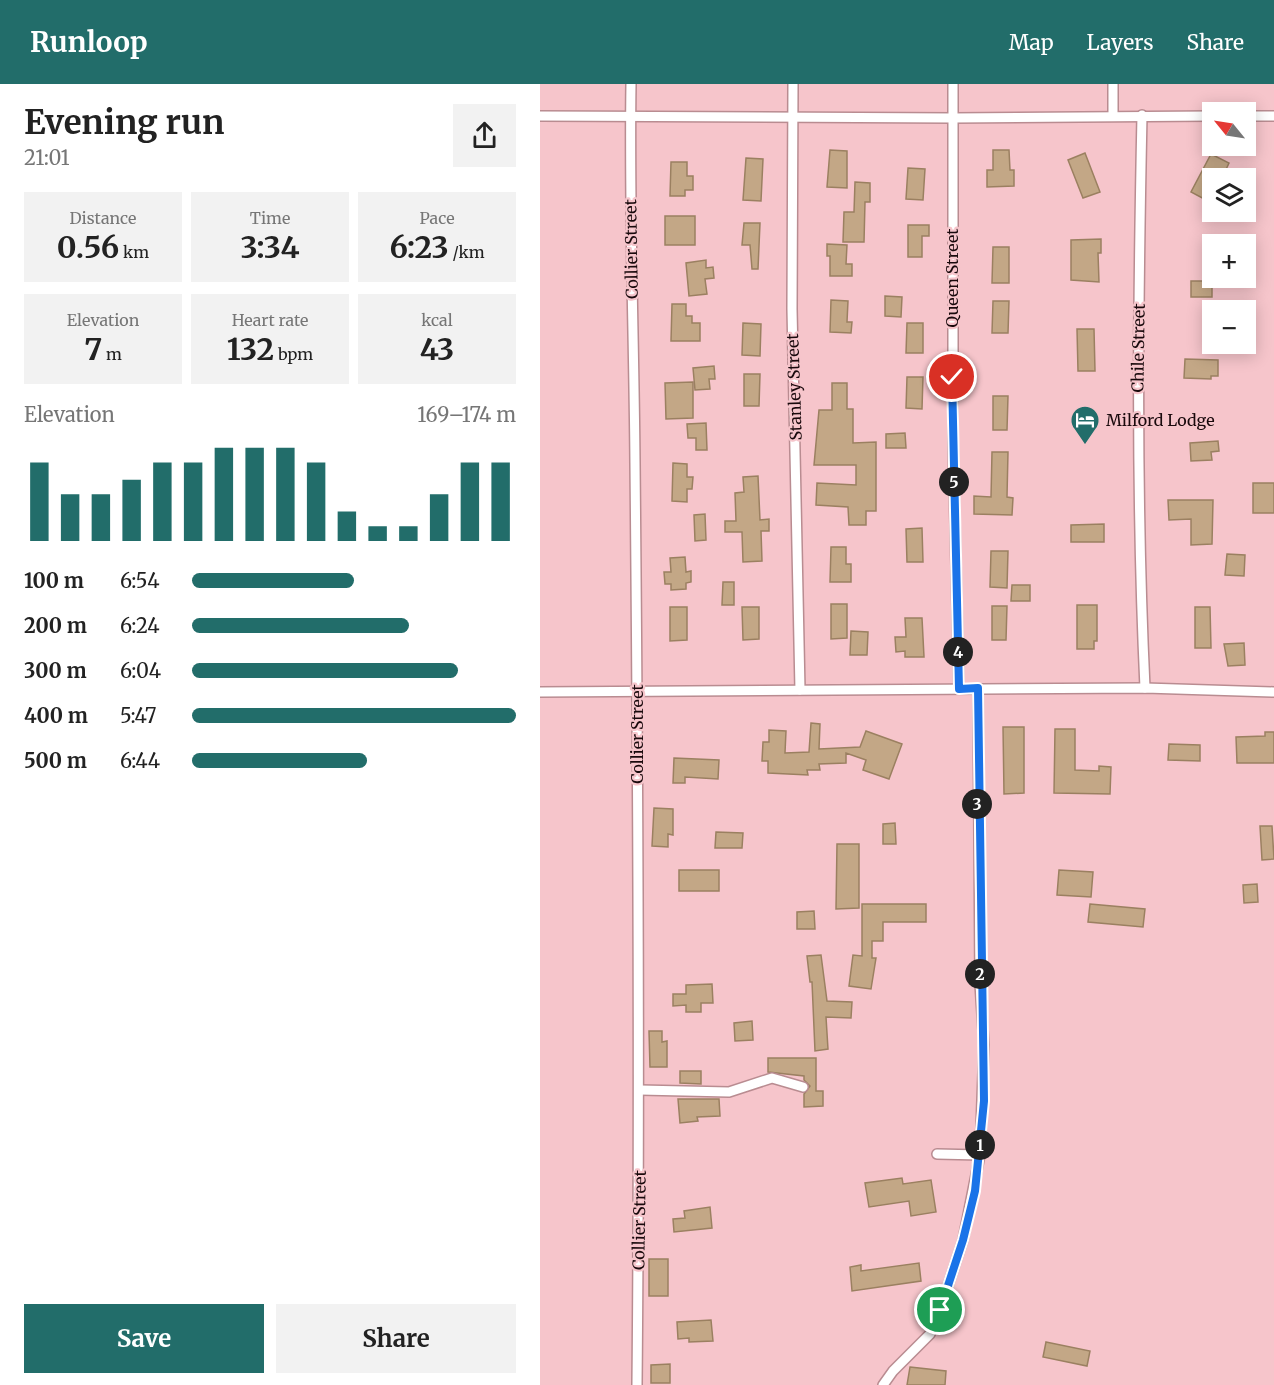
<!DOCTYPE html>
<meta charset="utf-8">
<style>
body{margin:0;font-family:Merriweather,serif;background:#f2f2f2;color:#222;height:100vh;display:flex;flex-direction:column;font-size:22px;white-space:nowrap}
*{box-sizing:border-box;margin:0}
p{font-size:20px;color:#767676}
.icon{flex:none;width:33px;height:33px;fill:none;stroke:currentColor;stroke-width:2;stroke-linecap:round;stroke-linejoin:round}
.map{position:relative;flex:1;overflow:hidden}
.sheet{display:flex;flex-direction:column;background:#fff;width:540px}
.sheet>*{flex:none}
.needle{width:39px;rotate:300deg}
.tools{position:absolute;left:662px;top:18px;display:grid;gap:12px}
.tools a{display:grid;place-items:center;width:54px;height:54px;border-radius:0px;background:#fff;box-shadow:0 3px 15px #0003;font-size:30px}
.pin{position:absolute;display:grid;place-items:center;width:51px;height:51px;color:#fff;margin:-26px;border:3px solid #fff;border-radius:50%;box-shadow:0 2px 6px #0007}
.km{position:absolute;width:30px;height:30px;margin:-15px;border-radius:50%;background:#222;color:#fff;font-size:16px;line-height:30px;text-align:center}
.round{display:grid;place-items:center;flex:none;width:63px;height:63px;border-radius:0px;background:#f2f2f2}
.overview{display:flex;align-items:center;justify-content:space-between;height:102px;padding:0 24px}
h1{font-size:33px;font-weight:700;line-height:45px}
.stats{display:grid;grid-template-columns:repeat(3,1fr);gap:9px;height:102px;padding:6px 24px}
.stats div{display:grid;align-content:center;border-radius:0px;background:#f2f2f2;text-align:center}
.stats b{font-size:30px;font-weight:700}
.stats small{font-size:16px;font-weight:400}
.stats p{font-size:16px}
.chart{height:168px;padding:12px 24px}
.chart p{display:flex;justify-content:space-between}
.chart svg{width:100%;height:108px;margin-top:6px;stroke:#226d6a;stroke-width:6}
.primary-button{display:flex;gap:12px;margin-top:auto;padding:12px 24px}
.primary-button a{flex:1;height:69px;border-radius:0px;background:#226d6a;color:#fff;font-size:24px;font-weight:700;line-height:69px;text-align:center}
.primary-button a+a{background:#f2f2f2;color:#222}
ul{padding:0 24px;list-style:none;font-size:20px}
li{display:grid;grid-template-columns:96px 72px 1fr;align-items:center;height:45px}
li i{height:15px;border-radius:8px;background:#226d6a}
header{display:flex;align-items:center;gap:36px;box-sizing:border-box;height:84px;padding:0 30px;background:#226d6a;color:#fff}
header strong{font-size:28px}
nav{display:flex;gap:33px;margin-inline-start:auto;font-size:21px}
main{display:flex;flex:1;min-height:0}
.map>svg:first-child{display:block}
.building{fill:#c3a786;stroke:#9b8061;stroke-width:1.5}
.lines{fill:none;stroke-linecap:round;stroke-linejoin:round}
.minor-casing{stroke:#b98c91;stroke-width:12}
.minor{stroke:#fff;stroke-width:9}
.route-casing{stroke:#fff;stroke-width:12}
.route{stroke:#1a73e8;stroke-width:8}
.labels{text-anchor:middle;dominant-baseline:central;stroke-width:4.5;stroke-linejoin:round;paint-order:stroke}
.street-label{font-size:16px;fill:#19090c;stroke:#f6c5cb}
.poi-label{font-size:16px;fill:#19090c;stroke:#f6c5cb;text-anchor:start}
</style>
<header>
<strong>Runloop</strong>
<nav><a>Map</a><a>Layers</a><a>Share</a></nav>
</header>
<main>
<section class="sheet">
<div class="overview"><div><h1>Evening run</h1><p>21:01</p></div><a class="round"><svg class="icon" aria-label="share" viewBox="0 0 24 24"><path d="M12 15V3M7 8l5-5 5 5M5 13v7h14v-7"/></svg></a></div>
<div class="stats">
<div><p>Distance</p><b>0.56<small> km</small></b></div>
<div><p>Time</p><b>3:34</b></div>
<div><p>Pace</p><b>6:23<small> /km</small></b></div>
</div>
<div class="stats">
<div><p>Elevation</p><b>7<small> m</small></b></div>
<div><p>Heart rate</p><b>132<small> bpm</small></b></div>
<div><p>kcal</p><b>43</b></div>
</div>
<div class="chart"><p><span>Elevation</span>169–174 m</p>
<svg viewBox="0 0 160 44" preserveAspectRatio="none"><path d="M5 44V12M15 44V25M25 44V25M35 44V19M45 44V12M55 44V12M65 44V6M75 44V6M85 44V6M95 44V12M105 44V32M115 44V38M125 44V38M135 44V25M145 44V12M155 44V12"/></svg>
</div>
<ul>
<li><b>100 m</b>6:54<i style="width:50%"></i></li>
<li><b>200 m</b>6:24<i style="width:67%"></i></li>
<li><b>300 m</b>6:04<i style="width:82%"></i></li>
<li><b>400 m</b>5:47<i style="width:100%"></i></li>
<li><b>500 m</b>6:44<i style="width:54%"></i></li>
</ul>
<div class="primary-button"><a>Save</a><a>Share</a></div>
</section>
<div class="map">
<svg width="734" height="1301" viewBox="0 0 734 1301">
<rect width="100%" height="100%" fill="#f6c5cb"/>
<g class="building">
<polygon points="290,66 307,67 307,104 287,103"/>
<polygon points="453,66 469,66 470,86 474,86 474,102 447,103 447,86 453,86"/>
<polygon points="545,69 560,108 543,114 528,76"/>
<polygon points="671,70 689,79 682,94 672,94 672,104 666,116 651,108"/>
<polygon points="206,74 223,75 221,117 203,116"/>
<polygon points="131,78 147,78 147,92 153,92 153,106 145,106 145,112 130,112"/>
<polygon points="368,84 385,85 383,116 366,115"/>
<polygon points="315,98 330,99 330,118 325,118 324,158 303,158 304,128 314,128"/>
<rect x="125" y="132" width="30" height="29"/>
<polygon points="204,139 220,139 218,185 212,185 210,161 202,161"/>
<polygon points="368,141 389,141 389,152 382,152 382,173 368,173"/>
<polygon points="561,155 561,169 558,169 559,198 531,196 531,156"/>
<polygon points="287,160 307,161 306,180 312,180 312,192 290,192 290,172 287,172"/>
<polygon points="453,163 469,163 469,199 452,199"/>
<polygon points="166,176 166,184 173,183 174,194 165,195 167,210 149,212 146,179"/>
<rect x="651" y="197" width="21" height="16"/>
<polygon points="345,212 362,213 361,233 345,232"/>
<polygon points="291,216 308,217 307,238 312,238 311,249 290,248"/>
<polygon points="453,217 469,217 468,249 452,249"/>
<polygon points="132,220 146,220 146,232 152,232 152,239 160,239 160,257 131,257"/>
<polygon points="203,239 221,240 220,272 202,271"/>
<polygon points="367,239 383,239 383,269 366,269"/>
<polygon points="537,245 554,245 555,287 538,287"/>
<polygon points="645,275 678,276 678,292 671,292 671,295 644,294"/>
<polygon points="174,282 175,295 169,295 170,305 155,306 153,284"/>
<polygon points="204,290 220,290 219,322 204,322"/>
<polygon points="367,293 383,293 382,325 366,324"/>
<polygon points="153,298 153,334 126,335 125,299"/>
<polygon points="292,299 307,299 307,325 313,325 313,359 336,358 336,427 326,427 326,441 309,441 308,423 276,421 277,399 316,401 316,381 274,381 279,326 292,326"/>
<polygon points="453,312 468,312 467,346 453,346"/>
<polygon points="166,339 167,366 156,366 156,354 148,354 147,340"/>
<polygon points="365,349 366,364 346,364 346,350"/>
<polygon points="678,357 679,367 671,368 672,376 651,377 650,359"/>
<polygon points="452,368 468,368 467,413 473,414 472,431 434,430 434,412 451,413"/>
<polygon points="133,379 147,380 147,393 153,393 152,405 147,405 147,418 132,417"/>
<polygon points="218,392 220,436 229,435 229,447 221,447 222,477 203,478 202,448 185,448 185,437 196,437 195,409 204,408 203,393"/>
<rect x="713" y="399" width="21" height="30"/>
<polygon points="628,416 673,416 672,460 651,461 651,435 629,436"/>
<polygon points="165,430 166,456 155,457 154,431"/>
<polygon points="564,440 564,458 531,458 531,441"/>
<polygon points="382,444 383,478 367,478 366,445"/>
<polygon points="291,463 306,463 306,480 311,480 311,498 290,498"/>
<polygon points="451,467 468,467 467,504 450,503"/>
<polygon points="687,470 705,471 704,492 685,491"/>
<polygon points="145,473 146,488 151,487 151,498 146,499 146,505 131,506 131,500 125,500 124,488 131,488 130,474"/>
<polygon points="183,498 194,498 194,521 182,521"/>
<polygon points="472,501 490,501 490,517 471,517"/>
<polygon points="291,520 307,520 307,554 291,555"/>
<polygon points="537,521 557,521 557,557 554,557 554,565 537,565"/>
<polygon points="452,522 467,522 466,556 452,556"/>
<polygon points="130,523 147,523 147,556 130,557"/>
<polygon points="202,523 219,523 219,555 203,556"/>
<polygon points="655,523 670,523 671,564 655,564"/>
<polygon points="365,534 382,534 384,573 365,573 365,567 356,568 355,553 366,553"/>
<polygon points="311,547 328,548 327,571 310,571"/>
<polygon points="704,559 705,581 688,582 684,560"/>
<polygon points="271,639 280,640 279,665 320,663 326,647 362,660 349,695 323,686 326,676 306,669 306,679 279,680 280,686 267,686 268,691 228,689 228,677 222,677 223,658 229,658 229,646 246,647 245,669 269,668"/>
<polygon points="463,643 484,643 484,709 464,710"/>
<polygon points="515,645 535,645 535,686 559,687 559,682 571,683 570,710 514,709"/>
<polygon points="725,648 734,648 734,679 697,679 696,653 725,652"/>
<polygon points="629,660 660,661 660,677 628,676"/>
<polygon points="134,674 179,676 178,695 145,693 145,699 133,699"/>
<polygon points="114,724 133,725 133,751 128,750 128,763 112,762"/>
<polygon points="355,739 356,760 343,760 343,740"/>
<polygon points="720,742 732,742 734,775 722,776"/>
<polygon points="176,748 203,749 202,764 175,764"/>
<polygon points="297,760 319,760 319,824 296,825"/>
<rect x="139" y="786" width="40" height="21"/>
<polygon points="519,786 553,788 551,813 517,811"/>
<polygon points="717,800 718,818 704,819 703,801"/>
<polygon points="322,820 386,820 386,838 343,838 343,857 332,857 332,874 336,874 331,905 309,902 313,871 322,872"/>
<polygon points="550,820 605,825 603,843 548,838"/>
<polygon points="274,827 275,845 257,845 257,828"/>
<polygon points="281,871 287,917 312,918 311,934 286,933 288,965 275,967 272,898 270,898 267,872"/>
<polygon points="172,900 173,919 161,919 161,928 146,928 146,921 133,922 133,910 146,910 146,901"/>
<polygon points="212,937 213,956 195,957 194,939"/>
<polygon points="109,947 122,947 122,958 127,957 127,983 110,983"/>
<polygon points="228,974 276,974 276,1007 283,1007 283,1022 264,1023 264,1010 270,1002 264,996 264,992 228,988"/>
<polygon points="140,987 161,987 161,1000 140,999"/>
<polygon points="138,1015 179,1015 180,1032 157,1033 158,1037 140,1039"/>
<polygon points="362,1094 363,1100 391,1096 396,1128 371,1132 369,1117 329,1123 325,1099"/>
<polygon points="170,1123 172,1144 134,1148 133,1135 145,1134 144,1127"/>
<rect x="109" y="1175" width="19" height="37"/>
<polygon points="379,1179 381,1197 312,1207 310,1183 321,1181 321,1187"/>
<polygon points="171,1236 173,1257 149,1258 149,1254 138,1255 137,1238"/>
<polygon points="506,1258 550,1267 547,1282 503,1273"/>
<polygon points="130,1280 130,1299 111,1299 111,1281"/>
<polygon points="370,1283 406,1287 405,1301 367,1301"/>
</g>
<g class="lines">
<g class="minor-casing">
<g id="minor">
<path d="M 91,0 C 89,127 94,253 95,379 C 98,686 100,994 97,1301"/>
<polyline points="253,0 252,225 260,606"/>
<polyline points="413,0 413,358 419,605"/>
<polyline points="573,31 573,0"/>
<path d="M 602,31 C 598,223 596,413 605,604"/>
<polyline points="0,32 413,34 672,32"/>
<polyline points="705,32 734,32"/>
<polyline points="0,608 605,604 734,608"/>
<polyline points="100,1006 189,1008 232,994 263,1003"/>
<polyline points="397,1070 440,1071 444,961 440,900 438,605"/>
<polyline points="343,1301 353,1287 390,1250 400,1226 423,1156 440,1071"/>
</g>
</g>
<use href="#minor" class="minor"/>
</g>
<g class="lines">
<g class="route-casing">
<polyline id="route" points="400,1226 423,1156 435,1107 444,1017 438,604 419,605 412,293"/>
</g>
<use href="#route" class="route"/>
</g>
<defs>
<g id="hotel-pin" transform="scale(1.5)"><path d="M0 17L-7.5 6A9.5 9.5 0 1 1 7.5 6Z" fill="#226d6a" stroke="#f6c5cb"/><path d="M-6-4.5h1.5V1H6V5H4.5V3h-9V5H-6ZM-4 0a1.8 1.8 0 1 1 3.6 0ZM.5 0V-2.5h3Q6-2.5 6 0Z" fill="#fff"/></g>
</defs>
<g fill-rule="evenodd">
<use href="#hotel-pin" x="545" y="336"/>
</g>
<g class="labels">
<g class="street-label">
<text transform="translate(91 165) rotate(-91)">Collier Street</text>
<text transform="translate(412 194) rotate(-90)">Queen Street</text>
<text transform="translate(598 264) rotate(-89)">Chile Street</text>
<text transform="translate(254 303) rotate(-92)">Stanley Street</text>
<text transform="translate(97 650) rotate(-90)">Collier Street</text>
<text transform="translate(99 1136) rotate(-89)">Collier Street</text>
</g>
<g class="poi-label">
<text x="566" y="336">Milford Lodge</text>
</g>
</g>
</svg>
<div class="tools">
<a><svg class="needle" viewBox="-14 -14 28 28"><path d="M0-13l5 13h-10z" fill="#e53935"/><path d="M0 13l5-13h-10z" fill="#767676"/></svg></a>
<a><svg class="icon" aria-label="layers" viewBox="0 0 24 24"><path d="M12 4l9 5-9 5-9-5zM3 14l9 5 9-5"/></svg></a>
<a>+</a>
<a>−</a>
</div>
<div class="pin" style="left:400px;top:1226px;background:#1e9e55"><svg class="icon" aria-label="arrive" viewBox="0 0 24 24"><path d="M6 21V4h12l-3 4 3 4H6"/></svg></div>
<div class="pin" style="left:412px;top:293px;background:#d93025"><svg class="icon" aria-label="check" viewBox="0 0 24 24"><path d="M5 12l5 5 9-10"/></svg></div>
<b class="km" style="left:440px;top:1061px">1</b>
<b class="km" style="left:440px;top:890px">2</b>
<b class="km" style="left:437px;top:720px">3</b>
<b class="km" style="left:418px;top:568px">4</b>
<b class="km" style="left:414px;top:398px">5</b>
</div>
</main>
